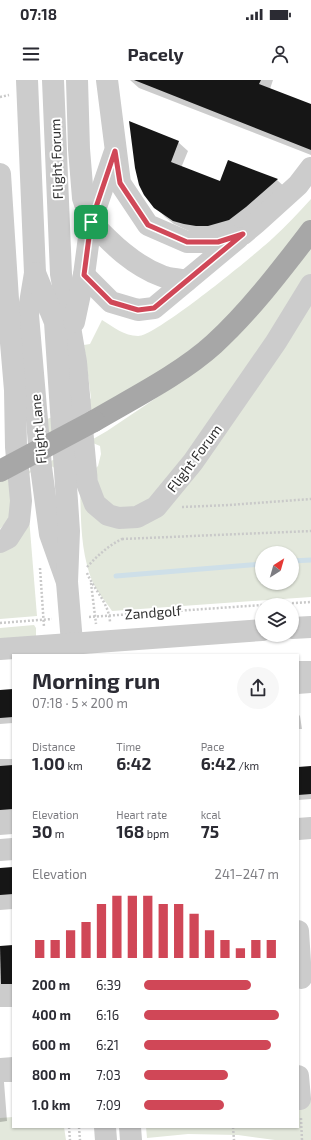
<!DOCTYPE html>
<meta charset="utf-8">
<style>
body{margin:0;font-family:"Exo 2",sans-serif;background:#f7f7f7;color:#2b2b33;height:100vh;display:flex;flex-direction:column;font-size:15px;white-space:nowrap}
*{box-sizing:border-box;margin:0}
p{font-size:13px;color:#7c7c81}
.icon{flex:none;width:22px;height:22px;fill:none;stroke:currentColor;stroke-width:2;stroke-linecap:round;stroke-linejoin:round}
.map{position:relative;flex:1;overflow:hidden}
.side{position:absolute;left:12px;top:574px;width:287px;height:474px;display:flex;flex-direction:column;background:#fff;border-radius:0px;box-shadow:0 1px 3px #0004}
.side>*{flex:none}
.needle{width:26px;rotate:37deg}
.tools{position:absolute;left:255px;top:466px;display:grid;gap:8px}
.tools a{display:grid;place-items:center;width:44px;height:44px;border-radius:50%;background:#fff;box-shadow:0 1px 3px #0004;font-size:20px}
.pin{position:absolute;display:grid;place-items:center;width:34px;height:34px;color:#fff;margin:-17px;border-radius:8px;box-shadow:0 2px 6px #0006}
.round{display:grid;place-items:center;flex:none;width:42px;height:42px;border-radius:21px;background:#f7f7f7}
.overview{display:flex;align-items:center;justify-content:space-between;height:68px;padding:0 20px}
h1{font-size:22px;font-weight:700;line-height:30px}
.stats{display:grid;grid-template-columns:repeat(3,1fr);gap:6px;height:68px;padding:4px 20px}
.stats div{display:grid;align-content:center}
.stats b{font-size:17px;font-weight:700}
.stats small{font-size:11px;font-weight:400}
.stats p{font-size:11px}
.chart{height:112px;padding:8px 20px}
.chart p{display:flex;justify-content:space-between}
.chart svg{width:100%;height:72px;margin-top:4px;stroke:#d04757;stroke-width:6}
ul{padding:0 20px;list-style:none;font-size:13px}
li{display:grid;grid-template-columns:64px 48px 1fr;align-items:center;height:30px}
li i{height:10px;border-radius:5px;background:#d04757}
.status{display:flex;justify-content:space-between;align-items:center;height:28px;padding:0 20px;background:#fff;direction:ltr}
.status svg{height:11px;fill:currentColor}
header{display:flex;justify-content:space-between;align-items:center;height:52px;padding:0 20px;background:#fff;font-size:18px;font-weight:700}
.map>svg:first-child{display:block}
.green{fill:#e3e8dc;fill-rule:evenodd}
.shadow{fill:#0003}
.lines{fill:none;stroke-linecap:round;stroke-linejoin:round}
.stream{stroke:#cedfe8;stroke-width:5}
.building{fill:#161616}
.path{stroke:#c9c9c9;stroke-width:2.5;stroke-dasharray:2 2;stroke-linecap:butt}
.minor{stroke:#ccc;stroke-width:22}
.major{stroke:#a7a7a7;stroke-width:22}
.major-bridge{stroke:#a7a7a7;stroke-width:22}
.route-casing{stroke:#fff;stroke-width:8}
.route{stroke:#d04757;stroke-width:5}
.labels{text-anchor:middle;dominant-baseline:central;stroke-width:4;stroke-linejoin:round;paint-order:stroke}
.street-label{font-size:14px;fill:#2f2f2f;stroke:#fff}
</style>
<div class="status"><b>07:18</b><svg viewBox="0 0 49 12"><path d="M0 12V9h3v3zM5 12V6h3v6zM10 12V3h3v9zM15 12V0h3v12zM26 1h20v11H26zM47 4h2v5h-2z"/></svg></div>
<header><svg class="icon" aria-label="menu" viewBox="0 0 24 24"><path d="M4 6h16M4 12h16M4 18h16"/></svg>Pacely<svg class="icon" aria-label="person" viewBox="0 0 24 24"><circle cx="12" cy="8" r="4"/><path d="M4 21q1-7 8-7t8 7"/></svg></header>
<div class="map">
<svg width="311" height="1060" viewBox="0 0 311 1060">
<rect width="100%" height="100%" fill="#fff"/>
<g class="green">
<path d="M 311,119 L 311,143 L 216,249 L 158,295 L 44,357 L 47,339 L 85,326 L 91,318 L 84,265 L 90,264 L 102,240 C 114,247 124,256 138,256 C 155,257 256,174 273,158 C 286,146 299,132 311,119 Z"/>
<path d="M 311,164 L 311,195 L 155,420 L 139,428 L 113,428 L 100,418 L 96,388 L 98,386 L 101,374 L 100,366 L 93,363 L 55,388 L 51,386 C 45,387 36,389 31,392 C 16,402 17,434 0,449 L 0,402 L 39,387 L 81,366 L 107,351 L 174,306 Z"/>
<path d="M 311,217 L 311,517 L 112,531 C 106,522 98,513 93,503 C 80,472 81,438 80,405 L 143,445 ZM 262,473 L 292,473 L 292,503 L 262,503 Z"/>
<polygon points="28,425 37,536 0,539 0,470"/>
<polygon points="34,545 36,548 36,557 0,560 0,548"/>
<polygon points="311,1019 311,1060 275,1060 238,1055 188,1054 147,1058 146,1047 298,1047 298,1020"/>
<polygon points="13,1037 13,1047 64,1047 66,1060 0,1060 0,1038"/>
</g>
<g class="shadow">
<polygon points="130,0 273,0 270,9 311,25 311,75 139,8"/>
<polygon points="178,62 188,71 181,88 220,103 229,81 277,100 287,109 238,149 195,154 174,144 165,137 148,119"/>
<polygon points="298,581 311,581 311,613 298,614"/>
<polygon points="12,602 13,602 13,643 0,644 0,611 13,610"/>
<polygon points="298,634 300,636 302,649 298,649 298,656"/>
<polygon points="0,679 13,679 13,754 0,755"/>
<polygon points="311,687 311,719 298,720 298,688"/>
<polygon points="13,788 13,829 0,830 0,789"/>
<polygon points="12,866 13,905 0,906 0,867"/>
<polygon points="13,977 13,1002 4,1002 7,1041 0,1042 0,978"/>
</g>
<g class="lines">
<g class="stream">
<polyline points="292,481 311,480"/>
<polyline points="116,496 262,484"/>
</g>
</g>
<g class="building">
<polygon points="134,0 261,0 259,4 311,24 311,70"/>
<polygon points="129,41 179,61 171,82 220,101 228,80 278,99 246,127 229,140 208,146 196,146 184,144 173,141 154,128 144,115 139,105 135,88"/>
<polygon points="13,609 13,637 0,638 0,610"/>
<polygon points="13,685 13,729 0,730 0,686"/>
<polygon points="311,686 311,714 298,715 298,687"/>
<polygon points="13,787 13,814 0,815 0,788"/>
<polygon points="13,865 13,904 1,904 0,866"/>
</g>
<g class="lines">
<g class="path">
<polyline points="0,17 9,15"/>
<polyline points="182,427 229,425 311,419"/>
<polyline points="122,459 311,451"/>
<path d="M 87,487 C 98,475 109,465 124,458"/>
<polyline points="40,488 44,547"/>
<path d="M 87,493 C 94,510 109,523 110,542"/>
<polyline points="91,503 96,544"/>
<polyline points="264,525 311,522"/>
<polyline points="89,537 262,525"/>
<polyline points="0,543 52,539"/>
<polyline points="301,1038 302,1060"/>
<polyline points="69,1047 70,1060"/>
<polyline points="79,1047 80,1060"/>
<polyline points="233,1047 234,1060"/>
</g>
<g class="minor">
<polyline points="27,0 35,193 28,235 41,387 50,454 67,502"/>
<polyline points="53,0 61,194 76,282 87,403 95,424 108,435 119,438 137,437 156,427 193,382 276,262 311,205"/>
<polyline points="107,0 120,103 148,145 187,162 218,162 243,154 256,143 298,105 311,88"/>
<path d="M 114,74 L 91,142 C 112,164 133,185 162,196 C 169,199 178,199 186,201"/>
<polyline points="0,94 10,251 15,310 16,367 21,421 19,441 8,458 0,462"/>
<polyline points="35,193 55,242 69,451 67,502 73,575"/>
<polyline points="84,195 111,222 138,230 154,228 238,158"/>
<polyline points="74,242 84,195 91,142 83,118 79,69 77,0"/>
<polyline points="292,548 311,547"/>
<polyline points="0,569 262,550"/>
<polyline points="298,749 311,748"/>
<polyline points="0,770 13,769"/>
<polyline points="298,851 301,898"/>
<polyline points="0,916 13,916"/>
<polyline points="298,996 300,1019"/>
<polyline points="105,1047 106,1060"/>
<polyline points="130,1047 131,1060"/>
</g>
<path class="major" d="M 94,341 C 133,318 181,294 214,264 C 250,231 281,190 311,151"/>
<polyline class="major-bridge" points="0,391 94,341"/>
</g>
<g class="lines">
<g class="route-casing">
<polygon id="route" points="115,71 120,103 148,145 187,162 218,162 243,154 154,228 138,230 111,222 84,195 91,142"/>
</g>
<use href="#route" class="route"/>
</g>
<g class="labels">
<g class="street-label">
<text transform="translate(56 79) rotate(-92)">Flight Forum</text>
<text transform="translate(38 349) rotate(-95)">Flight Lane</text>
<text transform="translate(194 378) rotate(-53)">Flight Forum</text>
<text transform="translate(153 532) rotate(-4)">Zandgolf</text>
</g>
</g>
</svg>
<div class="tools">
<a><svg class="needle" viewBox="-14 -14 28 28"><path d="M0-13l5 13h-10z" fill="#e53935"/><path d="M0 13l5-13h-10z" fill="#7c7c81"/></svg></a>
<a><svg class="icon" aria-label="layers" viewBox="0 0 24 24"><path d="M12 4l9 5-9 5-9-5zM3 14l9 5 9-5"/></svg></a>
</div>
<div class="pin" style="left:91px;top:142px;background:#1e9e55"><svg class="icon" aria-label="arrive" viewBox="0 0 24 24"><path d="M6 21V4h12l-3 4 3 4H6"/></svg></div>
<section class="side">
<div class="overview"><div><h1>Morning run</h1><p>07:18 · 5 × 200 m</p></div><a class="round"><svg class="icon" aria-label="share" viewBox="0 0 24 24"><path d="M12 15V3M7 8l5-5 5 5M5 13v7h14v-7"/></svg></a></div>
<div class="stats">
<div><p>Distance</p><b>1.00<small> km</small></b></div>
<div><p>Time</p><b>6:42</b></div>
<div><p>Pace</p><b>6:42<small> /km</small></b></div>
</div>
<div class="stats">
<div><p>Elevation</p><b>30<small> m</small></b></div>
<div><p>Heart rate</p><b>168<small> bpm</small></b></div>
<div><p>kcal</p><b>75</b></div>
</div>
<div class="chart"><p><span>Elevation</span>241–247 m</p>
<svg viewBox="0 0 160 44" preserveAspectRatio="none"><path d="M5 44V33M15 44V33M25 44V27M35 44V22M45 44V11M55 44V6M65 44V6M75 44V6M85 44V11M95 44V11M105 44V17M115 44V27M125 44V33M135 44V38M145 44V33M155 44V33"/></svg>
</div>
<ul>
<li><b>200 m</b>6:39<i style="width:79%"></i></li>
<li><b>400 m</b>6:16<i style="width:100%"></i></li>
<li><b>600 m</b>6:21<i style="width:94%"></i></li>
<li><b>800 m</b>7:03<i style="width:62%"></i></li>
<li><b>1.0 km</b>7:09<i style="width:59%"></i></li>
</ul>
</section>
</div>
